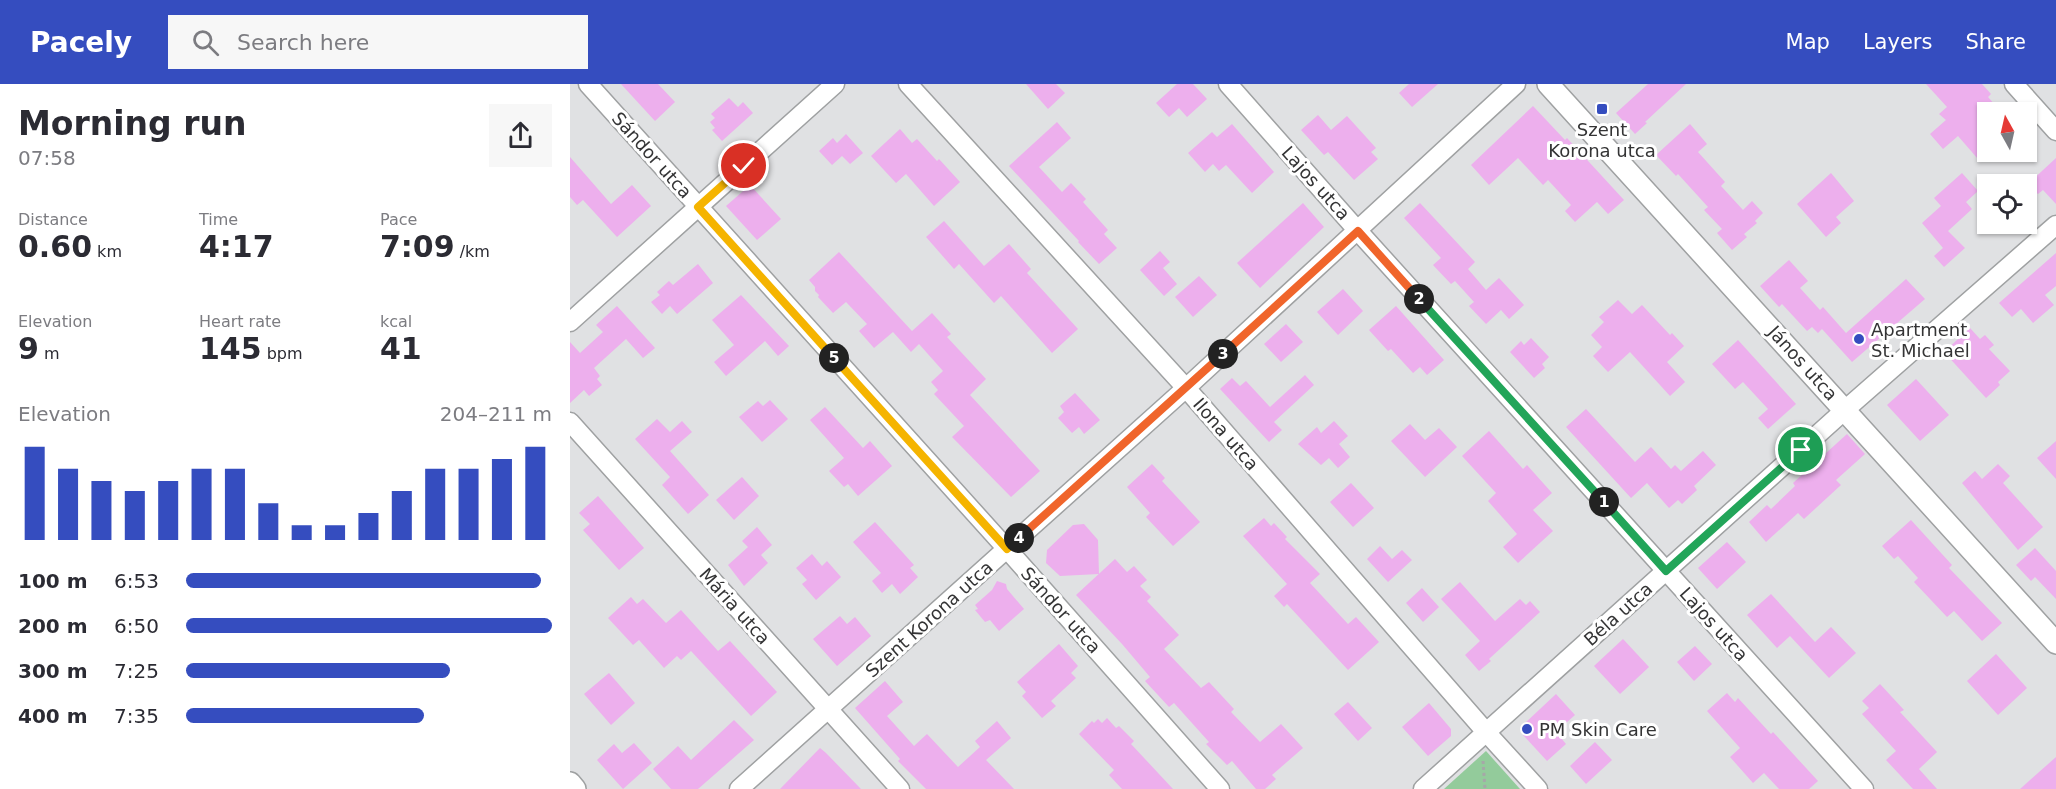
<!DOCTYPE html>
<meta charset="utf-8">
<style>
body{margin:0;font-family:"DejaVu Sans",sans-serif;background:#f7f7f7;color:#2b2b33;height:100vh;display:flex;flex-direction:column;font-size:22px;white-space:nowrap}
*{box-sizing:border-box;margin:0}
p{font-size:20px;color:#7c7c81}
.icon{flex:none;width:33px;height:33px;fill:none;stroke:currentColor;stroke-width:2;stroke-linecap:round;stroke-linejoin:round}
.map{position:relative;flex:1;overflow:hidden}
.details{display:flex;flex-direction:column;background:#fff;width:570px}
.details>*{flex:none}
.needle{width:39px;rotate:352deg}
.buttons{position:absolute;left:1407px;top:18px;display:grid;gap:12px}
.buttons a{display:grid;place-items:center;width:60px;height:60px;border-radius:0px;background:#fff;box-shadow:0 2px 4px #0004;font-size:30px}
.pin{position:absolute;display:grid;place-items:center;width:51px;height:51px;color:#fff;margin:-26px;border:3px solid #fff;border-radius:50%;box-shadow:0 2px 6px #0007}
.km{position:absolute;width:30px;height:30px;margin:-15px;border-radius:50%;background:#222;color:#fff;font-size:16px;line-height:30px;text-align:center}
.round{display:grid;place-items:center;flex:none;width:63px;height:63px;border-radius:0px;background:#f7f7f7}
.overview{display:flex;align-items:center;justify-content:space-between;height:102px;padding:0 18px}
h1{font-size:33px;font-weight:800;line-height:45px}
.stats{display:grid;grid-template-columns:repeat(3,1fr);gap:9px;height:102px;padding:6px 18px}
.stats div{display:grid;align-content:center}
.stats b{font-size:30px;font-weight:800}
.stats small{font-size:16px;font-weight:400}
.stats p{font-size:16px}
.chart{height:168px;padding:12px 18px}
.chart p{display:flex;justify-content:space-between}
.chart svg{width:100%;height:108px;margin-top:6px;stroke:#354dbf;stroke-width:6}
ul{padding:0 18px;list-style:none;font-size:20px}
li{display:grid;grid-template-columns:96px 72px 1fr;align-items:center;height:45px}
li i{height:15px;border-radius:8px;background:#354dbf}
header{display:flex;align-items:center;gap:36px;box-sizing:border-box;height:84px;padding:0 30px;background:#354dbf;color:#fff}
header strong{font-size:28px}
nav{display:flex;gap:33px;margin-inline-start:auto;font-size:21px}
.search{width:420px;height:54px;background:#f7f7f7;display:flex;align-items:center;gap:15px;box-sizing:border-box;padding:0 21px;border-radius:0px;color:#7c7c81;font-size:22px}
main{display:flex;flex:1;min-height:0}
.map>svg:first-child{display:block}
.green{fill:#93cb9b}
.building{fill:#edafed}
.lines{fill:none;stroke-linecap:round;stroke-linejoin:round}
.minor-casing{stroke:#9fa1a2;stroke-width:21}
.tertiary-casing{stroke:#9fa1a2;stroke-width:24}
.path{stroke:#a6a7a8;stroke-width:3;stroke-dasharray:3 3;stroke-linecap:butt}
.minor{stroke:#fff;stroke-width:18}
.tertiary{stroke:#fff;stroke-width:21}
.split-1-casing{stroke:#fff;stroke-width:12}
.split-2-casing{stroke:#fff;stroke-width:12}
.split-3-casing{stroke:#fff;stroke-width:12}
.split-4-casing{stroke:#fff;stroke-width:12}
.split-5-casing{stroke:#fff;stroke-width:12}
.split-6-casing{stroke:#fff;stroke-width:12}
.split-1{stroke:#22a559;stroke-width:8}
.split-2{stroke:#22a559;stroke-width:8}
.split-3{stroke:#f0652b;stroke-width:8}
.split-4{stroke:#f0652b;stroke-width:8}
.split-5{stroke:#f5b400;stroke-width:8}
.split-6{stroke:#f5b400;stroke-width:8}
.poi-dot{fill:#354dbf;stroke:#fff;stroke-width:2}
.labels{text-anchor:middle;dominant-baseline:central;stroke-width:6;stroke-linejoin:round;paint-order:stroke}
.poi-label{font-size:18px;fill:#343435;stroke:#fff;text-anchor:start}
.street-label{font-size:18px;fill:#343435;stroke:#fff}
</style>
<header>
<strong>Pacely</strong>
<div class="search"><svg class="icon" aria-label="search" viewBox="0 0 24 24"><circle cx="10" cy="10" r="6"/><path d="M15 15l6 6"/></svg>Search here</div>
<nav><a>Map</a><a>Layers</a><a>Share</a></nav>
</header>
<main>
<section class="details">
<div class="overview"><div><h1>Morning run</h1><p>07:58</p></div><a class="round"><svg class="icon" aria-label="share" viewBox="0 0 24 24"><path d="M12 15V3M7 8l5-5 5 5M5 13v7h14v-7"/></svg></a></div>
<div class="stats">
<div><p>Distance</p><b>0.60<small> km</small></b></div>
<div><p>Time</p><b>4:17</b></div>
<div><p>Pace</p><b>7:09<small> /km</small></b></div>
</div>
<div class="stats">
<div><p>Elevation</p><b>9<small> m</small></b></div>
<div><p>Heart rate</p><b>145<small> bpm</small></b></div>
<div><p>kcal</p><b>41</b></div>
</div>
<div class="chart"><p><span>Elevation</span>204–211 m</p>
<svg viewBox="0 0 160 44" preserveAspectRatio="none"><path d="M5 44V6M15 44V15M25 44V20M35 44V24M45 44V20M55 44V15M65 44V15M75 44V29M85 44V38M95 44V38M105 44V33M115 44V24M125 44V15M135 44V15M145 44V11M155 44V6"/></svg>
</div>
<ul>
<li><b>100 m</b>6:53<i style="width:97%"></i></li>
<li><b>200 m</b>6:50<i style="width:100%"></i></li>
<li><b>300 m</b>7:25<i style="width:72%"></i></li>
<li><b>400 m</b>7:35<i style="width:65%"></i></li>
</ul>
</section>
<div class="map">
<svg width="1486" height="705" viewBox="0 0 1486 705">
<rect width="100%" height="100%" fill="#e0e1e3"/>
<polygon class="green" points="916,667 950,705 874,705"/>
<g class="building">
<polygon points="51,0 88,0 105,18 85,37"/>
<polygon points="456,0 486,0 495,9 478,25"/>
<polygon points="607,0 623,0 637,15 617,33 609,24 599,33 586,19"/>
<polygon points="839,0 868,0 842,23 829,9"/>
<polygon points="1078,0 1116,0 1075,38 1077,39 1065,50 1046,29"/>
<polygon points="1356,0 1412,0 1421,10 1418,13 1426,22 1418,28 1418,66 1408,75 1388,52 1373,65 1360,50 1376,36 1369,30 1377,23"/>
<polygon points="159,14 168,23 173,18 183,29 152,57 142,46 145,44 140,38 145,34 141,30"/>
<polygon points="963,22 995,56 997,54 1054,116 1038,130 1027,118 1005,138 995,127 1001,121 978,96 973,101 948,74 919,101 901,81"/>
<polygon points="748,31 761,46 777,32 806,64 801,68 808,75 784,96 758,68 754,71 731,46"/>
<polygon points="487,38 501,54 469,83 492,108 501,99 516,115 513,118 538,146 534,150 547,164 529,180 508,158 509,157 439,82"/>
<polygon points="662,40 704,88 682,109 656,81 649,87 643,80 635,88 618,69 642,48 647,53"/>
<polygon points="1120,40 1137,60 1128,68 1155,98 1151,102 1173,126 1182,117 1193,129 1185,137 1187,139 1174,150 1177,153 1162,166 1147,149 1152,145 1134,126 1138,123 1108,90 1106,92 1086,71"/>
<polygon points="330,45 342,59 347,55 367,77 369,75 390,98 364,122 336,90 326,99 301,72"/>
<polygon points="276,50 293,69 280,80 272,72 262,81 249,67 263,54 267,59"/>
<polygon points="0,73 41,120 62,101 81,122 47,153 13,116 7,121 0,113"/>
<polygon points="1486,74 1486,120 1473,106 1468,110 1458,100"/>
<polygon points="1261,89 1284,117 1266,133 1271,139 1256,153 1227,120"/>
<polygon points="1392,89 1408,107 1396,118 1402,125 1378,147 1395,164 1374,183 1364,172 1373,164 1352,139 1371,122 1364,114"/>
<polygon points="180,101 211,135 187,156 156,122"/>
<polygon points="733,119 754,143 690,204 667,179"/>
<polygon points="850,119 905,178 898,185 916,206 929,194 954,221 939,235 931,226 916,240 899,222 904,218 885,197 881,200 863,181 871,174 834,134"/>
<polygon points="374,137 414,182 439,160 461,185 457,189 508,245 482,269 431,212 424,219 389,180 384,185 356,153"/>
<polygon points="590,167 600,178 593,184 607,200 594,212 570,186"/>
<polygon points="269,168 342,247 362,229 381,250 377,253 416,295 400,311 470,387 441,413 382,353 394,342 364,310 368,306 361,298 373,287 349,260 341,268 323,248 304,264 289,247 297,240 276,218 263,229 248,213 249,211 245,207 245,203 239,196"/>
<polygon points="1486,169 1486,202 1475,211 1484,221 1463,239 1451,225 1442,233 1429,219"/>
<polygon points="1219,176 1238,197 1230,204 1250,226 1253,223 1276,249 1336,195 1355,215 1282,278 1252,245 1248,249 1242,243 1237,247 1212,220 1209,223 1190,202"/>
<polygon points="128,180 143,199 107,230 100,222 92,230 81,218 90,211 87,208 99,197 103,201"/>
<polygon points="629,192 647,211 623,233 605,213"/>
<polygon points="773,205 793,227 768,251 747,228"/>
<polygon points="171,211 219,262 208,272 195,257 156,292 144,278 164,261 142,236"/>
<polygon points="1048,216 1062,230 1072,221 1100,251 1102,249 1114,262 1097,278 1115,298 1100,312 1060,268 1038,288 1023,272 1032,263 1021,251 1034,238 1029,233"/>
<polygon points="47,222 85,264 73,274 56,255 24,284 30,292 27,295 32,301 19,312 14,306 0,319 0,258 10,269 33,248 26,241"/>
<polygon points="826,222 874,276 857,291 850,283 843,289 821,265 818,267 799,246"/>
<polygon points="716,240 733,258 711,278 694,260"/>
<polygon points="1400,244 1410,255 1415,251 1424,261 1419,265 1440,287 1428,298 1430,301 1416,314 1374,268"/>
<polygon points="961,254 979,273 972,280 975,284 964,294 940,268 951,257 954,261"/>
<polygon points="1168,256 1226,320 1198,345 1188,334 1198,325 1173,298 1165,305 1142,280"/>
<polygon points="735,291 744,301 704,338 712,346 699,358 650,305 662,294 670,302 676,297 700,323"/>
<polygon points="1346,295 1379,331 1350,357 1317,321"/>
<polygon points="505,309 530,336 514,350 509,343 502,349 488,334 494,328 490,322"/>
<polygon points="200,316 218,335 192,358 169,333 188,317 193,322"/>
<polygon points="255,323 293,364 300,357 322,382 288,412 278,400 274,403 259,387 274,374 240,336"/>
<polygon points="1016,325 1065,378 1081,363 1101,385 1105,381 1111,387 1133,367 1146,381 1124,402 1127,406 1112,420 1108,416 1099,424 1077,399 1061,414 996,343"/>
<polygon points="87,335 100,348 112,337 122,348 100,367 139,411 118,430 92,401 100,393 65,355"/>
<polygon points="764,337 778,352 769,360 780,373 768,384 759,374 751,381 728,360 747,343 751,349"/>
<polygon points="840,340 855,356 869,344 887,363 855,393 821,357"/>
<polygon points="919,347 953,385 957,381 982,409 963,426 983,447 948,479 933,463 947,450 918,417 926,409 892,372"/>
<polygon points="1277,350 1295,370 1266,396 1271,401 1234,435 1228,429 1196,458 1179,438 1197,421 1201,425 1225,402 1223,399"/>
<polygon points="1486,357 1486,395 1467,374"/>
<polygon points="582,380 595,394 592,397 630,438 603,462 576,433 580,429 557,403"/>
<polygon points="1428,380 1440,392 1433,399 1473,443 1448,466 1392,399 1405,387 1412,395"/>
<polygon points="172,393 189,412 164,436 146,416"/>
<polygon points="781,399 804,424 783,443 760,418"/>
<polygon points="28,412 74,464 49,486 13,446 20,440 9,429"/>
<polygon points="694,434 701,442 704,439 717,453 715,455 750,490 740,499 778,540 786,533 809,558 778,586 717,520 714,523 704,512 717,500 673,452"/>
<polygon points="1341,436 1382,481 1379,484 1432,539 1412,557 1384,527 1377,533 1344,498 1348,494 1328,472 1324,475 1312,462"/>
<polygon points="305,438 344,481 340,484 348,493 330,510 322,500 312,509 302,497 311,489 283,458"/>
<polygon points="514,440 528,456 529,490 490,492 476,479 477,466 503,441"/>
<polygon points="187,443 202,461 191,471 198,479 174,502 158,481 178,463 172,457"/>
<polygon points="1157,458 1176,478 1147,505 1128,484"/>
<polygon points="810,462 822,475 832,466 842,476 818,498 797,475"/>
<polygon points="1465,464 1486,487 1486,515 1465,493 1461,497 1446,481"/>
<polygon points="242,470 252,482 257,477 271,493 246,516 232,500 237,496 226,484"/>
<polygon points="545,475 557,488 564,482 577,496 570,502 581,513 577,517 609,551 594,565 631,604 639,598 664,625 661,628 690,658 711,640 733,664 702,691 706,695 695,705 686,705 662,677 657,681 636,660 639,658 604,619 599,623 575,597 580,593 552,560 506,511"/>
<polygon points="427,497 436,500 437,505 454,525 429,547 420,536 415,538 405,526 408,525 405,521 422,506"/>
<polygon points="890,498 925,537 950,515 956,521 960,517 970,528 919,575 921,577 909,587 895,571 910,557 871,515"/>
<polygon points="852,504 869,523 853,538 836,519"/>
<polygon points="1201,510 1245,558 1261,543 1286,569 1259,594 1220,552 1207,564 1177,531"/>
<polygon points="61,513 67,520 73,515 96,539 111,526 148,567 160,557 207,608 181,632 121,567 111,576 107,572 94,584 69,556 63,561 38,534"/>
<polygon points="270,532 277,540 285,533 301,552 267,582 243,555"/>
<polygon points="1053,555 1079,583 1050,610 1024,582"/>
<polygon points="489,560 508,582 501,589 506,594 481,617 486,622 472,634 452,612 456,608 447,598"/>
<polygon points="1125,562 1142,580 1124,597 1107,578"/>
<polygon points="1426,570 1457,604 1428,631 1397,597"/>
<polygon points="39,589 65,619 41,641 14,610"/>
<polygon points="315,597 333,618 317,632 344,662 357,650 388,683 410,663 405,657 427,637 441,654 416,676 444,705 356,705 328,677 330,675 285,624"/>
<polygon points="1310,600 1334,626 1330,628 1367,668 1349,685 1367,705 1343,705 1316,676 1326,667 1292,630 1299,624 1292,617"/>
<polygon points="1157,609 1165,618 1168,614 1201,650 1203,648 1248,697 1239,705 1209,705 1194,689 1183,699 1160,673 1170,664 1137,627"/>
<polygon points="986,610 1005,631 986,648 996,660 977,677 953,651 953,641"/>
<polygon points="778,618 802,644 788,657 764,630"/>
<polygon points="859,619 881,645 881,652 858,672 832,643"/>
<polygon points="537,634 546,644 549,642 564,657 561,660 603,705 552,705 539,691 544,686 509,650 522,637 524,639 528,635 532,639"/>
<polygon points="164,636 184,656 128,705 101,705 83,685 108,662 121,676"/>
<polygon points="1025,658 1042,676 1016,700 1000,682"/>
<polygon points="64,659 82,679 53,705 27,676 44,660 52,669"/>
<polygon points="250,664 256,669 291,705 210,705"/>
<polygon points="1486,673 1486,705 1450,705"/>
</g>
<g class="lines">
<g class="minor-casing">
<g id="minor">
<polyline points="18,0 437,465 650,705"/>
<polyline points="338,0 616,304 916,648 968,705"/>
<polyline points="658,0 788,147 1294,705"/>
<polyline points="1444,0 1486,47"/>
<polyline points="0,238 265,0"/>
<polyline points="0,338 330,705"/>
<polyline points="169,705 616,304 946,0"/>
<polyline points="853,705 1276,325 1486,141"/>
</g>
</g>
<g class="tertiary-casing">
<g id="tertiary">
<polyline points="978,0 1486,559"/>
<polyline points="0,699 5,705"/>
</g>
</g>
<polyline class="path" points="913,677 915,705"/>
<use href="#minor" class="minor"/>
<use href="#tertiary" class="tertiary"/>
</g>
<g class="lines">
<g class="split-1-casing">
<polyline id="split-1" points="1034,418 1096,487 1231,366"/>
</g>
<g class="split-2-casing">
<polyline id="split-2" points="849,215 1034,418"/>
</g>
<g class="split-3-casing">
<polyline id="split-3" points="653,270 788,147 849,215"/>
</g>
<g class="split-4-casing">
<polyline id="split-4" points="449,454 653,270"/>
</g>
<g class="split-5-casing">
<polyline id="split-5" points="264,274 437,465 449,454"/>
</g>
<g class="split-6-casing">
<polyline id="split-6" points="174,82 128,123 264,274"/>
</g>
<use href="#split-1" class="split-1"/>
<use href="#split-2" class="split-2"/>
<use href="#split-3" class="split-3"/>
<use href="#split-4" class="split-4"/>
<use href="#split-5" class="split-5"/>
<use href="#split-6" class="split-6"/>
</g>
<g class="poi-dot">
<rect x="1026" y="19" width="12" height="12" rx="3"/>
<circle cx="1289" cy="255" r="6"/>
<circle cx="957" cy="645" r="6"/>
</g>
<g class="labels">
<g class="poi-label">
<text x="1032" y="45" text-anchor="middle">Szent<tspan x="1032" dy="21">Korona utca</tspan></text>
<text x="1301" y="245">Apartment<tspan x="1301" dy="21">St. Michael</tspan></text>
<text x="969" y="645">PM Skin Care</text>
</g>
<g class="street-label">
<text transform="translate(82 71) rotate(48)">Sándor utca</text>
<text transform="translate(746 99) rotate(48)">Lajos utca</text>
<text transform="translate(1233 279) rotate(48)">János utca</text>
<text transform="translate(656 350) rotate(49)">Ilona utca</text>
<text transform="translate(165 522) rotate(48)">Mária utca</text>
<text transform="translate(491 526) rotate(48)">Sándor utca</text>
<text transform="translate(1048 530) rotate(-42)">Béla utca</text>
<text transform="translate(359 535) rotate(-42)">Szent Korona utca</text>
<text transform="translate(1144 540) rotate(48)">Lajos utca</text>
</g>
</g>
</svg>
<div class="buttons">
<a><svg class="needle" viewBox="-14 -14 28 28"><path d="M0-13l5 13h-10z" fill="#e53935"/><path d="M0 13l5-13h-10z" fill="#7c7c81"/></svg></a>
<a><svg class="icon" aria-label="locate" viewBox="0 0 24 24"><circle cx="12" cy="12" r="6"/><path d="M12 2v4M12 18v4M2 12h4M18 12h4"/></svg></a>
</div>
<div class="pin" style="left:1231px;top:366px;background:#1e9e55"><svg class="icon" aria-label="arrive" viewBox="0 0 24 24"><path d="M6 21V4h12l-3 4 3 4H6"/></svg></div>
<div class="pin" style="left:174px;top:82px;background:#d93025"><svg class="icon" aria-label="check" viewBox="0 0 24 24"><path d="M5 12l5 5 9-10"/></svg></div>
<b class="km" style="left:1034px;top:418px">1</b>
<b class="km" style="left:849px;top:215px">2</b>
<b class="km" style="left:653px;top:270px">3</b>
<b class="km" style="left:449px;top:454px">4</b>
<b class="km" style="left:264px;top:274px">5</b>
</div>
</main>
